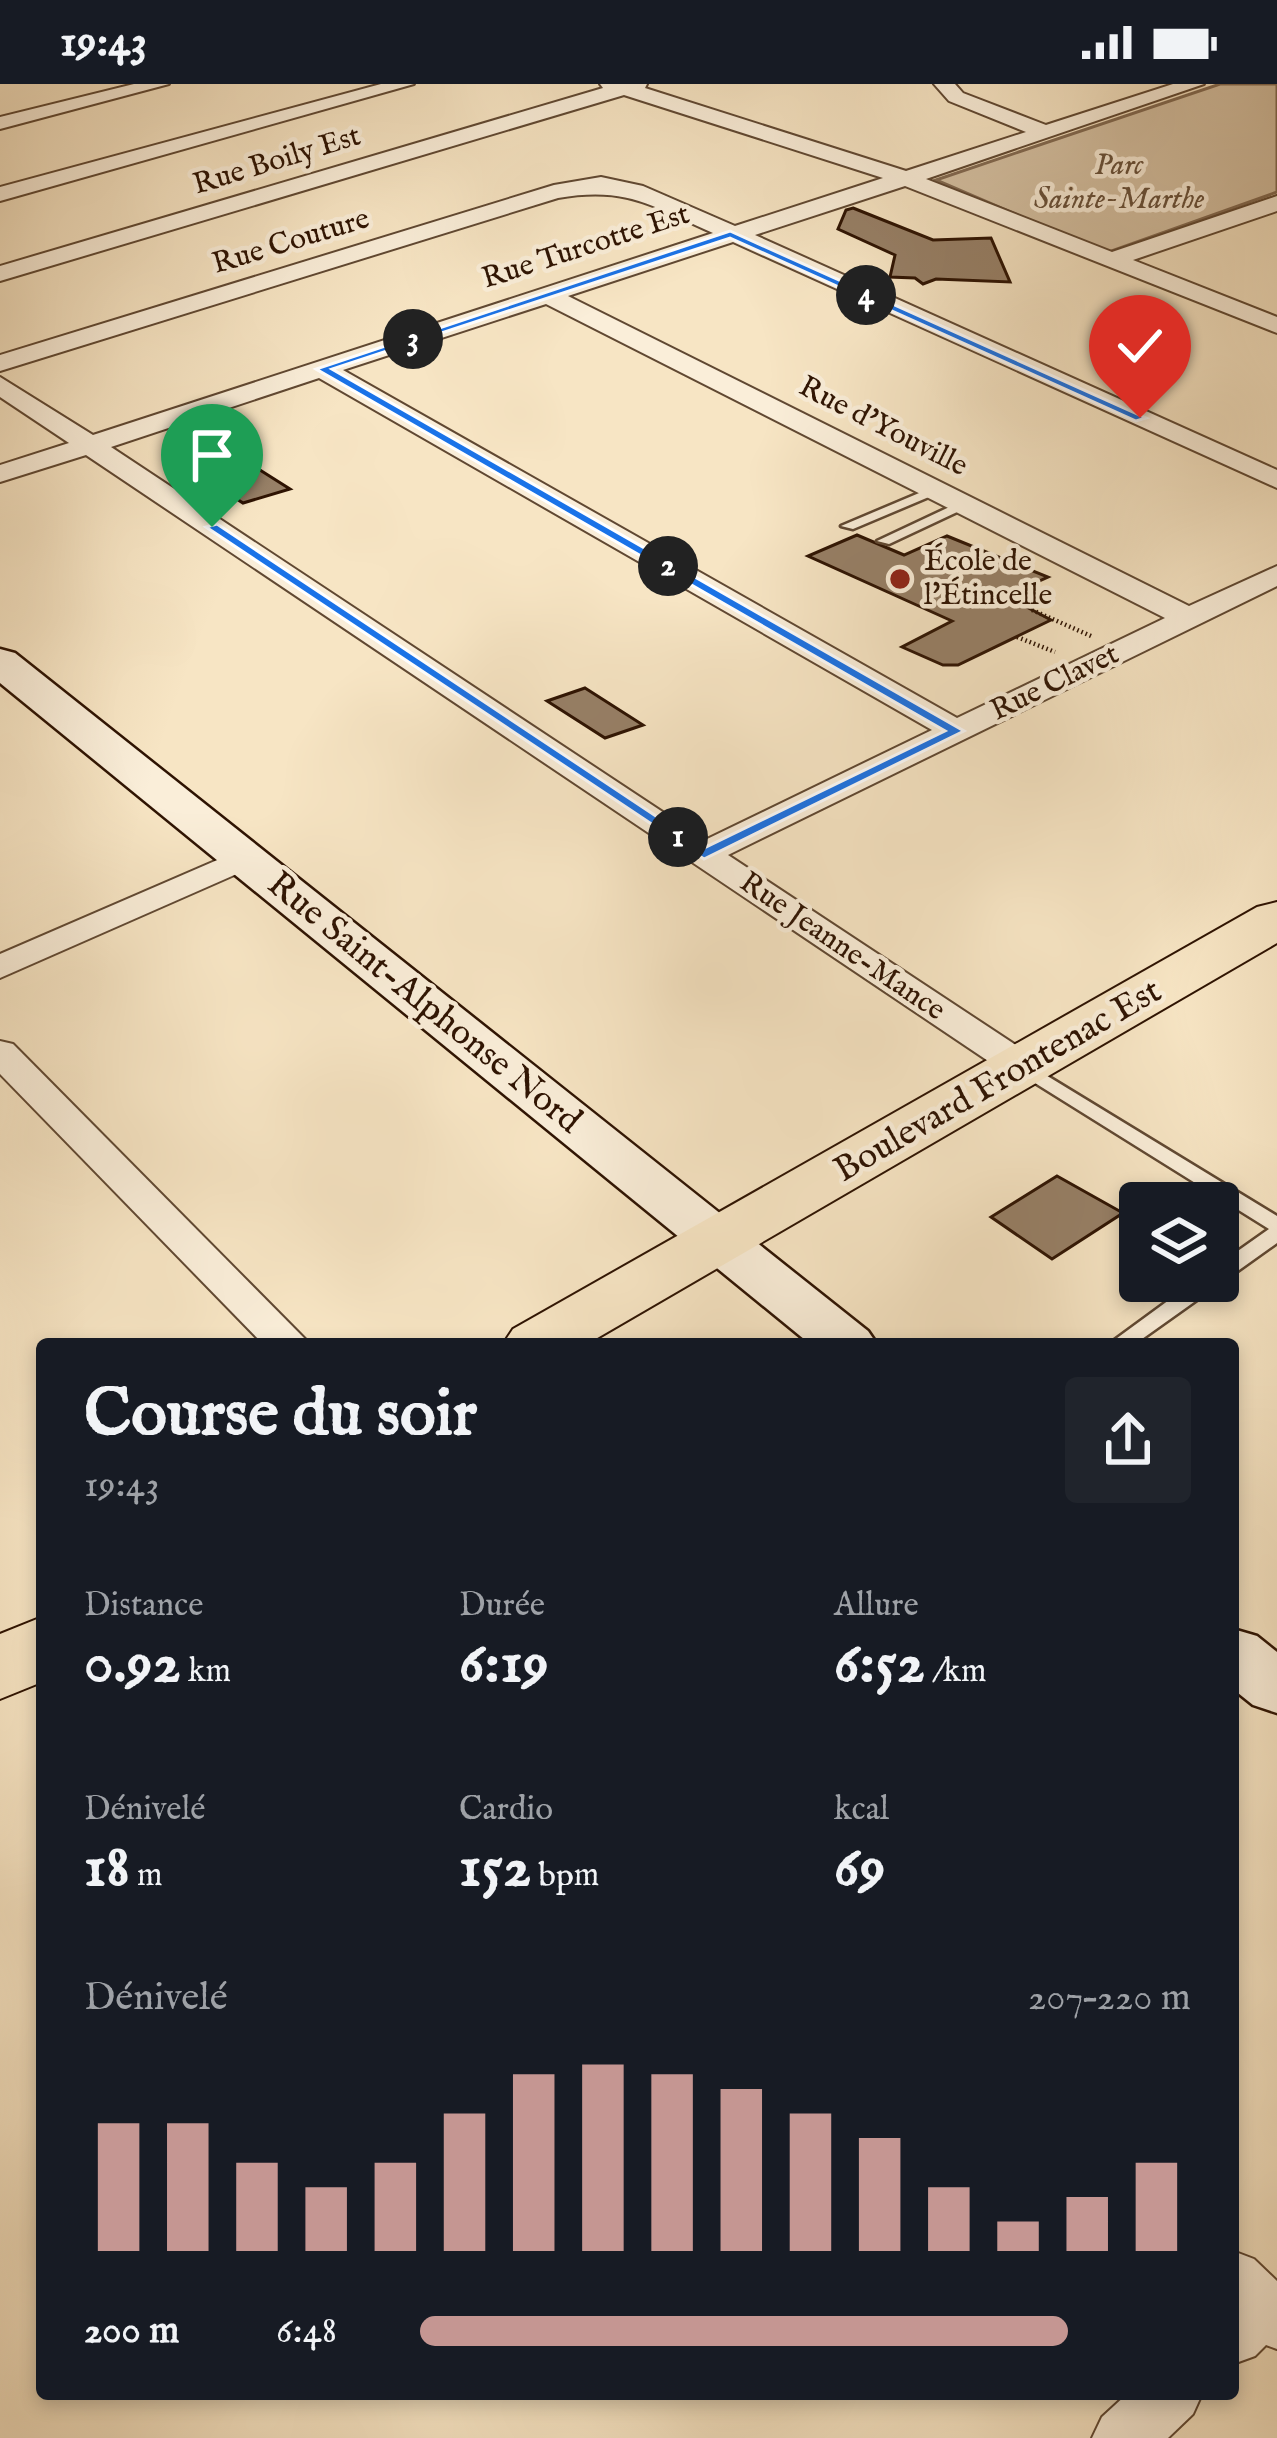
<!DOCTYPE html>
<html lang="fr">
<meta charset="utf-8">
<style>
body{margin:0;font-family:"IM FELL English",serif;background:#20242c;color:#f1f3f6;height:100vh;display:flex;flex-direction:column;font-size:45px;white-space:nowrap}
*{box-sizing:border-box;margin:0}
p{font-size:39px;color:#9ea1a6}
.icon{flex:none;width:66px;height:66px;fill:none;stroke:currentColor;stroke-width:2;stroke-linecap:round;stroke-linejoin:round}
.map{position:relative;flex:1;overflow:hidden}
.side{position:absolute;left:36px;top:1254px;width:1203px;height:1062px;display:flex;flex-direction:column;background:#171b24;border-radius:12px;box-shadow:0 6px 18px #0003}
.side>*{flex:none}
.controls{position:absolute;left:1119px;top:1098px;display:grid;gap:24px}
.controls a{display:grid;place-items:center;width:120px;height:120px;border-radius:12px;background:#171b24;box-shadow:0 6px 18px #0003;font-size:60px}
.pin{position:absolute;display:grid;place-items:center;width:102px;height:102px;color:#fff;margin:-123px -51px;border-radius:50% 50% 50% 0;rotate:-45deg;box-shadow:0 0 12px #0007}
.pin .icon{rotate:45deg}
.km{position:absolute;width:60px;height:60px;margin:-30px;border-radius:50%;background:#222;color:#fff;font-size:33px;line-height:60px;text-align:center}
.round{display:grid;place-items:center;flex:none;width:126px;height:126px;border-radius:12px;background:#20242c}
.summary{display:flex;align-items:center;justify-content:space-between;height:204px;padding:0 48px}
h1{font-size:66px;font-weight:700;line-height:90px}
.figures{display:grid;grid-template-columns:repeat(3,1fr);gap:18px;height:204px;padding:12px 48px}
.figures div{display:grid;align-content:center}
.figures b{font-size:60px;font-weight:700}
.figures small{font-size:33px;font-weight:400}
.figures p{font-size:33px}
.chart{height:336px;padding:24px 48px}
.chart p{display:flex;justify-content:space-between}
.chart svg{width:100%;height:216px;margin-top:12px;stroke:#c59692;stroke-width:6}
ul{padding:0 48px;list-style:none;font-size:39px}
li{display:grid;grid-template-columns:192px 144px 1fr;align-items:center;height:90px}
li i{height:30px;border-radius:15px;background:#c59692}
.status{display:flex;justify-content:space-between;align-items:center;height:84px;padding:0 60px;background:#171b24;direction:ltr}
.status svg{height:33px;fill:currentColor}
.map>svg:first-child{display:block}
.green{fill:#d5c1a3;stroke:#826a52;stroke-width:3}
.building{fill:#978067;stroke:#2e1302;stroke-width:3}
.lines{fill:none;stroke-linecap:round;stroke-linejoin:round}
.service-casing{stroke:#604832;stroke-width:5}
.minor-casing{stroke:#604832;stroke-width:4}
.secondary-casing{stroke:#2e1302;stroke-width:5}
.primary-casing{stroke:#2e1302;stroke-width:4}
.path{stroke:#2e1302;stroke-width:4.5;stroke-dasharray:1.5 3;stroke-linecap:butt}
.service{fill:#faeed9;fill-rule:evenodd}
.minor{fill:#faeed9;fill-rule:evenodd}
.secondary{fill:#faeed9;fill-rule:evenodd}
.primary{fill:#f7e5c4;fill-rule:evenodd}
.route{fill:#1a73e8;stroke:#fff;stroke-width:3}
.poi-dot{fill:#8f2418;stroke:#faeed9;stroke-width:4.5}
.labels{text-anchor:middle;dominant-baseline:central;stroke-width:9;stroke-linejoin:round;paint-order:stroke}
.far-street-label{font-size:30px;fill:#2e1302;stroke:#faeed9}
.far-park-label{font-size:30px;font-style:italic;fill:#68503a;stroke:#faeed9}
.far-poi-label{font-size:30px;fill:#2e1302;stroke:#faeed9;text-anchor:start}
.street-label{font-size:36px;fill:#2e1302;stroke:#faeed9}
</style>
<div class="status"><b>19:43</b><svg viewBox="0 0 49 12"><path d="M0 12V9h3v3zM5 12V6h3v6zM10 12V3h3v9zM15 12V0h3v12zM26 1h20v11H26zM47 4h2v5h-2z"/></svg></div>
<div class="map">
<svg width="1277" height="2354" viewBox="0 0 1277 2354">
<rect width="100%" height="100%" fill="#f7e5c4"/>
<filter id="stains"><feTurbulence type="fractalNoise" baseFrequency=".00167" numOctaves="4"/><feColorMatrix values="0 0 0 0 .2 0 0 0 0 .09 0 0 0 0 .02 0 0 0 .5 -.17"/></filter>
<radialGradient id="worn" r=".72"><stop offset=".6" stop-color="#630" stop-opacity="0"/><stop offset="1" stop-color="#630" stop-opacity=".3"/></radialGradient>
<polygon class="green" points="1220,0 1277,0 1277,108 1106,169 936,96"/>
<g class="building">
<polygon points="853,124 933,156 991,154 1010,198 936,195 923,200 915,194 890,193 895,171 838,145 846,126"/>
<polygon points="236,371 290,405 243,419 189,384"/>
<polygon points="857,451 904,471 947,452 1048,493 1006,512 1051,536 958,581 943,581 902,563 952,537 808,472"/>
<polygon points="585,604 643,641 605,654 547,617"/>
<polygon points="1057,1092 1123,1129 1052,1175 991,1133"/>
</g>
<g class="lines">
<g class="service-casing">
<g id="service">
<polygon points="931,404 943,407 853,445 841,442"/>
<polygon points="960,418 972,421 889,460 877,457"/>
<polygon points="1026,979 1277,1132 1277,1159 1135,1260 1109,1260 1195,1197 1218,1197 1218,1181 1269,1145 1019,989 1016,985 1019,981"/>
</g>
</g>
<g class="minor-casing">
<g id="minor">
<polygon points="134,0 169,0 0,45 0,33"/>
<polygon points="381,0 414,0 0,117 0,103"/>
<path d="M 600,0 L 647,0 L 645,4 L 906,87 L 1026,48 L 949,17 L 934,0 L 955,0 L 963,9 L 1046,41 L 1173,0 L 1204,0 L 926,95 L 1112,168 L 1277,112 L 1277,127 L 1133,176 L 1277,233 L 1277,249 L 905,102 L 755,151 L 1277,386 L 1277,404 L 733,158 L 568,212 L 1189,522 L 1277,482 L 1277,502 L 728,771 L 1040,977 L 1045,985 L 1040,993 L 1012,993 L 86,371 L 0,398 L 0,381 L 69,359 L 0,313 L 0,293 L 93,351 L 713,149 C 652,122 627,102 558,114 L 0,287 L 0,271 L 554,101 L 601,93 L 643,102 L 735,142 L 883,94 L 624,11 L 0,197 L 0,182 L 603,4 ZM 546,220 L 1165,534 L 957,634 L 343,286 ZM 319,294 L 932,646 L 705,756 L 111,363 Z"/>
<polygon points="245,764 257,767 262,774 257,781 0,894 0,870"/>
<polygon points="0,957 13,960 310,1260 263,1260 0,990"/>
<polygon points="1233,2167 1254,2175 1277,2197 1277,2265 1266,2261 1255,2272 1233,2280"/>
<polygon points="1127,2310 1202,2310 1193,2330 1168,2354 1092,2354 1102,2333"/>
</g>
</g>
<g class="secondary-casing">
<g id="secondary">
<polygon points="0,565 15,569 868,1247 877,1260 810,1260 0,599"/>
<polygon points="1233,1545 1257,1552 1277,1568 1277,1629 1253,1621 1233,1605"/>
</g>
</g>
<g class="primary-casing">
<g id="primary">
<polygon points="1277,818 1277,859 587,1260 503,1260 513,1245 1257,823"/>
<polygon points="42,1533 42,1598 0,1615 0,1550"/>
</g>
</g>
<g class="path">
<polyline points="1032,526 1091,552"/>
<polyline points="1017,553 1055,568"/>
</g>
<use href="#service" class="service"/>
<use href="#minor" class="minor"/>
<use href="#secondary" class="secondary"/>
<use href="#primary" class="primary"/>
</g>
<polygon class="route" points="730,147 1146,334 1136,337 730,154 332,285 964,647 704,775 206,443 217,440 704,764 945,647 316,285"/>
<circle class="poi-dot" cx="900" cy="495" r="12"/>
<g class="labels">
<g class="far-street-label">
<text transform="translate(277 77) rotate(-17)">Rue Boily Est</text>
<text transform="translate(291 158) rotate(-17)">Rue Couture</text>
<text transform="translate(586 163) rotate(-18)">Rue Turcotte Est</text>
<text transform="translate(883 343) rotate(27)">Rue d'Youville</text>
<text transform="translate(1055 599) rotate(-26)">Rue Clavet</text>
<text transform="translate(842 863) rotate(34)">Rue Jeanne-Mance</text>
</g>
<g class="far-park-label">
<text x="1119" y="82">Parc<tspan x="1119" dy="34">Sainte-Marthe</tspan></text>
</g>
<g class="far-poi-label">
<text x="924" y="478">École de<tspan x="924" dy="34">l'Étincelle</tspan></text>
</g>
<g class="street-label">
<text transform="translate(424 919) rotate(39)">Rue Saint-Alphonse Nord</text>
<text transform="translate(998 997) rotate(-30)">Boulevard Frontenac Est</text>
</g>
</g>
<rect width="100%" height="100%" filter="url(#stains)"/>
<rect width="100%" height="100%" fill="url(#worn)"/>
</svg>
<div class="controls">
<a><svg class="icon" aria-label="layers" viewBox="0 0 24 24"><path d="M12 4l9 5-9 5-9-5zM3 14l9 5 9-5"/></svg></a>
</div>
<div class="pin" style="left:212px;top:443px;background:#1e9e55"><svg class="icon" aria-label="arrive" viewBox="0 0 24 24"><path d="M6 21V4h12l-3 4 3 4H6"/></svg></div>
<div class="pin" style="left:1140px;top:334px;background:#d93025"><svg class="icon" aria-label="check" viewBox="0 0 24 24"><path d="M5 12l5 5 9-10"/></svg></div>
<b class="km" style="left:678px;top:753px">1</b>
<b class="km" style="left:668px;top:482px">2</b>
<b class="km" style="left:413px;top:255px">3</b>
<b class="km" style="left:866px;top:211px">4</b>
<section class="side">
<div class="summary"><div><h1>Course du soir</h1><p>19:43</p></div><a class="round"><svg class="icon" aria-label="share" viewBox="0 0 24 24"><path d="M12 15V3M7 8l5-5 5 5M5 13v7h14v-7"/></svg></a></div>
<div class="figures">
<div><p>Distance</p><b>0.92<small> km</small></b></div>
<div><p>Durée</p><b>6:19</b></div>
<div><p>Allure</p><b>6:52<small> /km</small></b></div>
</div>
<div class="figures">
<div><p>Dénivelé</p><b>18<small> m</small></b></div>
<div><p>Cardio</p><b>152<small> bpm</small></b></div>
<div><p>kcal</p><b>69</b></div>
</div>
<div class="chart"><p><span>Dénivelé</span>207–220 m</p>
<svg viewBox="0 0 160 44" preserveAspectRatio="none"><path d="M5 44V18M15 44V18M25 44V26M35 44V31M45 44V26M55 44V16M65 44V8M75 44V6M85 44V8M95 44V11M105 44V16M115 44V21M125 44V31M135 44V38M145 44V33M155 44V26"/></svg>
</div>
<ul>
<li><b>200 m</b>6:48<i style="width:84%"></i></li>
</ul>
</section>
</div>
